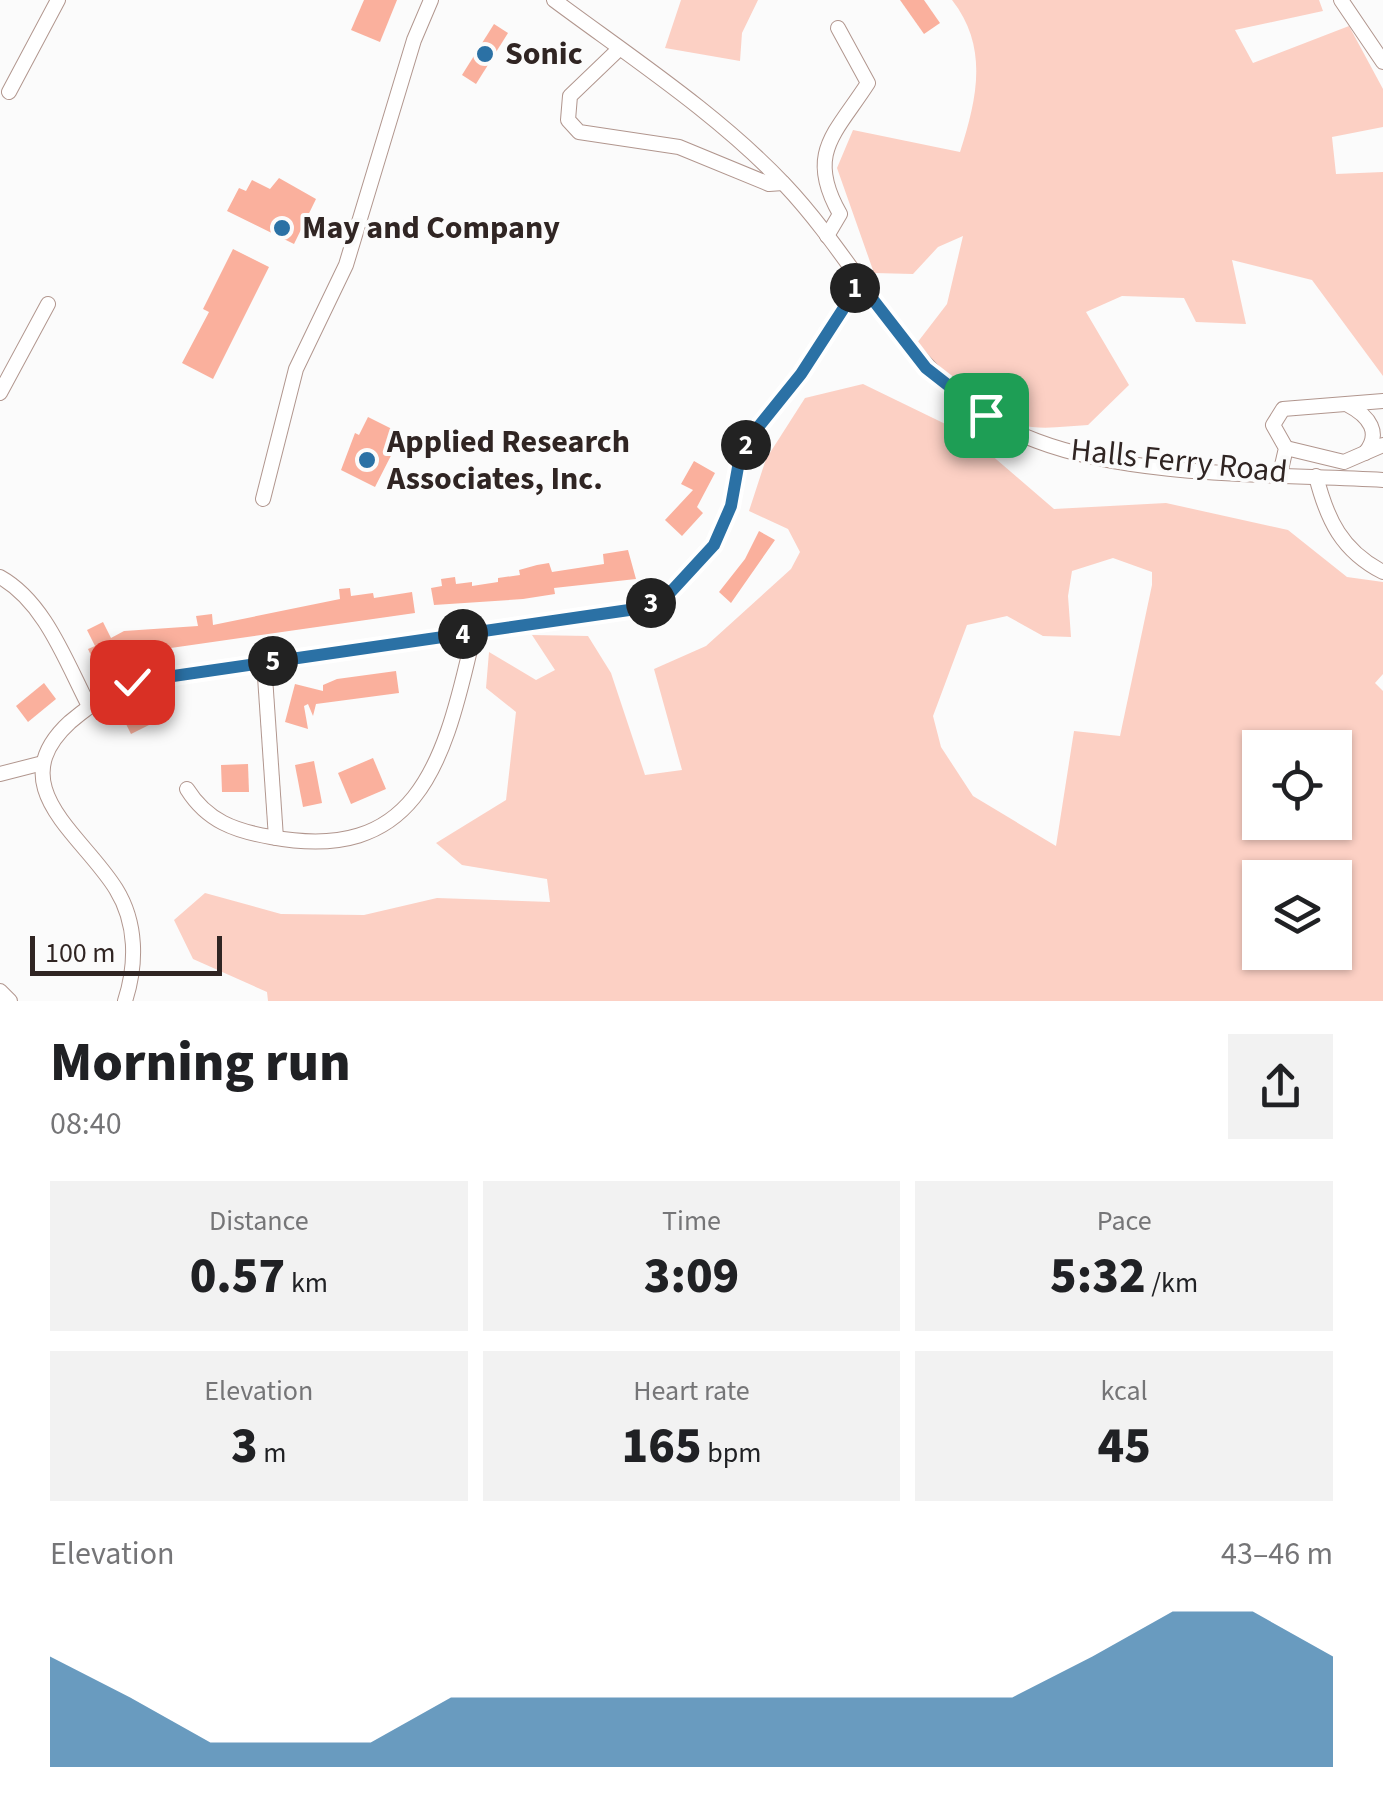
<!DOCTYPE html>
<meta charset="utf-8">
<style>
body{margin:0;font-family:"Source Sans 3",sans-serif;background:#f2f2f2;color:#202124;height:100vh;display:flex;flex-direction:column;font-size:38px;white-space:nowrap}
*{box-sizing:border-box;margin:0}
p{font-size:32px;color:#757577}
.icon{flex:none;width:55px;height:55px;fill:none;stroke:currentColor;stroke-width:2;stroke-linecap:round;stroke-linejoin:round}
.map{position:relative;height:1001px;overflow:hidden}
.panel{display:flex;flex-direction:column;background:#fff;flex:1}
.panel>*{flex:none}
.buttons{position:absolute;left:1242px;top:730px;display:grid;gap:20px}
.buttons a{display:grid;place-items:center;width:110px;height:110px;border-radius:0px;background:#fff;box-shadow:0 2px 8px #0004;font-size:50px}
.scale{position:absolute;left:30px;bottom:25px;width:192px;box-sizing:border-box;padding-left:10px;border:5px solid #302523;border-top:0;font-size:28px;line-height:35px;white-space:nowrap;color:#302523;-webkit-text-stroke:8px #fbfbfb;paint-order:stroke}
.pin{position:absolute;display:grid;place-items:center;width:85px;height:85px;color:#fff;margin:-42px;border-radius:20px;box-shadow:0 5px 15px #0006}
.km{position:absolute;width:50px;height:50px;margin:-25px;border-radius:50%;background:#222;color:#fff;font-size:28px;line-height:50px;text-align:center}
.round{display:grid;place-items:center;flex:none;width:105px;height:105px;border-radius:0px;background:#f2f2f2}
.overview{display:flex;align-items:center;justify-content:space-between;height:170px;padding:0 50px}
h1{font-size:55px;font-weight:800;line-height:75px}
.stats{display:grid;grid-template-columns:repeat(3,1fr);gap:15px;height:170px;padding:10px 50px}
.stats div{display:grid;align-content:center;border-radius:0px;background:#f2f2f2;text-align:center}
.stats b{font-size:50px;font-weight:800}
.stats small{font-size:28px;font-weight:400}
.stats p{font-size:28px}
.chart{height:280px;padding:20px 50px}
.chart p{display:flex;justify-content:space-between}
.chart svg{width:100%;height:180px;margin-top:10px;fill:#2b71a5;opacity:.7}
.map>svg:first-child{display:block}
.green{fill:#fcd0c4;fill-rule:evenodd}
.building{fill:#fab09d}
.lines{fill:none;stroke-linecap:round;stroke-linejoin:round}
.minor-casing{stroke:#b1968e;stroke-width:16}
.minor{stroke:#fff;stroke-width:14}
.route-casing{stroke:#fff;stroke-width:20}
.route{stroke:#2b71a5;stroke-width:12}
.poi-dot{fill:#2b71a5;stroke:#fbfbfb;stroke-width:4}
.labels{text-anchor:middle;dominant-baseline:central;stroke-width:8;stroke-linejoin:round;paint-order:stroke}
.poi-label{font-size:32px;font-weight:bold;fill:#302523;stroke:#fbfbfb;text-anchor:start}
.street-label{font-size:32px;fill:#302523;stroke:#fbfbfb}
</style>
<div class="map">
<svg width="1383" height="1001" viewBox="0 0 1383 1001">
<rect width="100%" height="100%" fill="#fbfbfb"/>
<g class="green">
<polygon points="681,0 758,0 742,33 740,61 665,48"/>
<path d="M 952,0 L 1319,0 L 1323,11 L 1235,30 L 1253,63 L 1349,26 L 1383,89 L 1383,127 L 1332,137 L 1336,174 L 1383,172 L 1383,376 L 1312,280 L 1232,260 L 1246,324 L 1196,322 L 1184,298 L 1122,296 L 1086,312 L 1129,385 L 1088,425 C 1070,426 1050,429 1032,427 C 987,423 946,373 917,343 L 947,304 L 963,236 L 938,247 L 913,274 L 874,273 L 837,168 L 853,130 L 960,152 C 977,99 989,47 952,0 Z"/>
<path d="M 863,384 L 968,435 L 1054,509 L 1166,503 L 1288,530 L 1347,577 L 1383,582 L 1383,674 L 1375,683 L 1383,691 L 1383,1001 L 268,1001 L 267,992 L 193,959 L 174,920 L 205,893 L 281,914 L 364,915 L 437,898 L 550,902 L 547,879 L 462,865 L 436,843 L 506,800 L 516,712 L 486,688 L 489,652 L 536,680 L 555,670 L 532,635 L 588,636 L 611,673 L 645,775 L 682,770 L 654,669 L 706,646 L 791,569 L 800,552 L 788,529 L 749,511 L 766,459 L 805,398 ZM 1113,558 L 1152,572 L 1152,585 L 1120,736 L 1074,731 L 1056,846 L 973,796 L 941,747 L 933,716 L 967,625 L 1007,616 L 1043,636 L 1071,637 L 1068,596 L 1072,571 ZM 1260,748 L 1335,748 L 1335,822 L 1260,822 ZM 1260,878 L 1335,878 L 1335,952 L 1260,952 Z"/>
</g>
<g class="building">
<polygon points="364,0 397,0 380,42 351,30"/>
<polygon points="900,0 924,0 940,23 924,34"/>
<polygon points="494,24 508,33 476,84 462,75"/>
<polygon points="279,178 316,199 294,244 227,211 239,188 246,191 252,180 270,189"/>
<polygon points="233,249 269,267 213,379 182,363 209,312 203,309"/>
<polygon points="368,417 402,434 375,487 341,470 355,433 359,435"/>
<polygon points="694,461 715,473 697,507 703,513 682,536 665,520 693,490 681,484"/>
<polygon points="759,531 775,540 731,603 719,592 745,559"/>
<polygon points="628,550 636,579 554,588 555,594 523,599 434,605 431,588 442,586 441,579 455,577 456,584 472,582 472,586 498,582 498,578 520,575 519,570 537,565 549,563 552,572 604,564 603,554"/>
<polygon points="350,588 351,596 373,593 374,598 412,592 415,613 143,652 141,643 96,666 88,649 95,646 87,630 103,622 111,638 124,631 198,626 196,616 212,614 213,625 340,599 339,589"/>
<polygon points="396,671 399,693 316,704 313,716 308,704 304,706 308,729 285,722 295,684 323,691 323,685 337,679"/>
<polygon points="44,683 56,699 28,722 16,706"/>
<polygon points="152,701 161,719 131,734 122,716"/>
<polygon points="373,758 386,789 351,804 338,773"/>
<polygon points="314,761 322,803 303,807 295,765"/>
<polygon points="248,764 249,792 222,792 221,765"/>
</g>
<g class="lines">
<g class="minor-casing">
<g id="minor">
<path d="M 554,0 C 632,58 719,115 785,185 C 869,274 914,395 1037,441 C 1134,478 1278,474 1383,480"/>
<polyline points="1341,0 1383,62"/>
<polyline points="619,49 570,96 568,120 579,132 679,147 769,184 783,183"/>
<polyline points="9,92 58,0"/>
<path d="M 827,236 L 840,214 C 805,153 836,133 868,83 L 838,28"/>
<polyline points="0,393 48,304"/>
<path d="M 1348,405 C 1369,416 1382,433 1365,453"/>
<polyline points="1286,448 1344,462 1383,445"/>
<polyline points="1280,474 1286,448 1273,425 1283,409 1383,401"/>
<path d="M 1316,476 C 1327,520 1342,551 1383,572"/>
<polyline points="263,499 296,369 346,265 414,40 431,0"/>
<path d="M 0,577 C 45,602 66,662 89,706"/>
<polyline points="264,662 276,838"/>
<polyline points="0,774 39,764"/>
<path d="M 187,789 C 207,821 235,831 271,837 C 414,864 443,766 470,650 L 469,633"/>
<polyline points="0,991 10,1001"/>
<path d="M 125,1001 C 137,964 137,923 116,889 C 82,834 0,786 70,722 C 95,701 119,685 151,678 L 629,610 L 667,595 L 713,545 L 731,506 L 740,457 L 751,436 L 801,373 L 860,283"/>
</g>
</g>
<use href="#minor" class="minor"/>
</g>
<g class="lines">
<g class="route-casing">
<polyline id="route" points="132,682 629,610 667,596 714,545 731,506 740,456 751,436 801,374 860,283 926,368 986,415"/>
</g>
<use href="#route" class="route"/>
</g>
<g class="poi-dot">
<circle cx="485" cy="54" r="10"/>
<circle cx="282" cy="228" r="10"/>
<circle cx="367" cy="460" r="10"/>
</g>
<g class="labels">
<g class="poi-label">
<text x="505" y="54">Sonic</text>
<text x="302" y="228">May and Company</text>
<text x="387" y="442">Applied Research<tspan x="387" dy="37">Associates, Inc.</tspan></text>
</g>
<g class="street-label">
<text transform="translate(1179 461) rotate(6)">Halls Ferry Road</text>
</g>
</g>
</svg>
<div class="buttons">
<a><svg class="icon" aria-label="locate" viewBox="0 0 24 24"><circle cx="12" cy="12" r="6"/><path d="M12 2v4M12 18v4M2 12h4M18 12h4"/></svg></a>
<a><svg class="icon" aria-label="layers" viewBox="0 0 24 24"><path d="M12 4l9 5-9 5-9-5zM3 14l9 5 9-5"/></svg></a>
</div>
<div class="scale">100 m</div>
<div class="pin" style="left:986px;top:415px;background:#1e9e55"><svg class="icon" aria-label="arrive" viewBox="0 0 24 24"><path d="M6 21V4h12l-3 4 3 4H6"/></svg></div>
<div class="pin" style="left:132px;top:682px;background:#d93025"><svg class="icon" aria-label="check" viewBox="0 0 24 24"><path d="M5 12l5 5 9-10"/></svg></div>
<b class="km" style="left:855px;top:288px">1</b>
<b class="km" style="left:746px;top:445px">2</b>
<b class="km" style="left:651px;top:603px">3</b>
<b class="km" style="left:463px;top:634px">4</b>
<b class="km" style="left:273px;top:661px">5</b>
</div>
<section class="panel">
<div class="overview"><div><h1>Morning run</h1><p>08:40</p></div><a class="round"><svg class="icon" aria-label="share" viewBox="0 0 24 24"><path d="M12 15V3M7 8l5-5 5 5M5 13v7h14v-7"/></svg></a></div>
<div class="stats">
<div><p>Distance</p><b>0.57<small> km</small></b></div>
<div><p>Time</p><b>3:09</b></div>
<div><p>Pace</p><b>5:32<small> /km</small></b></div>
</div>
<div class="stats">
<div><p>Elevation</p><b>3<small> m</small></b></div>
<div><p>Heart rate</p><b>165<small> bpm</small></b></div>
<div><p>kcal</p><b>45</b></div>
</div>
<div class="chart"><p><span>Elevation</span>43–46 m</p>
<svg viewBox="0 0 160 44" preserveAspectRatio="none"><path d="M0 44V17L10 27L20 38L30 38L40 38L50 27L60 27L70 27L80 27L90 27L100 27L110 27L120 27L130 17L140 6L150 6L160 17V44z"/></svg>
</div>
</section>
